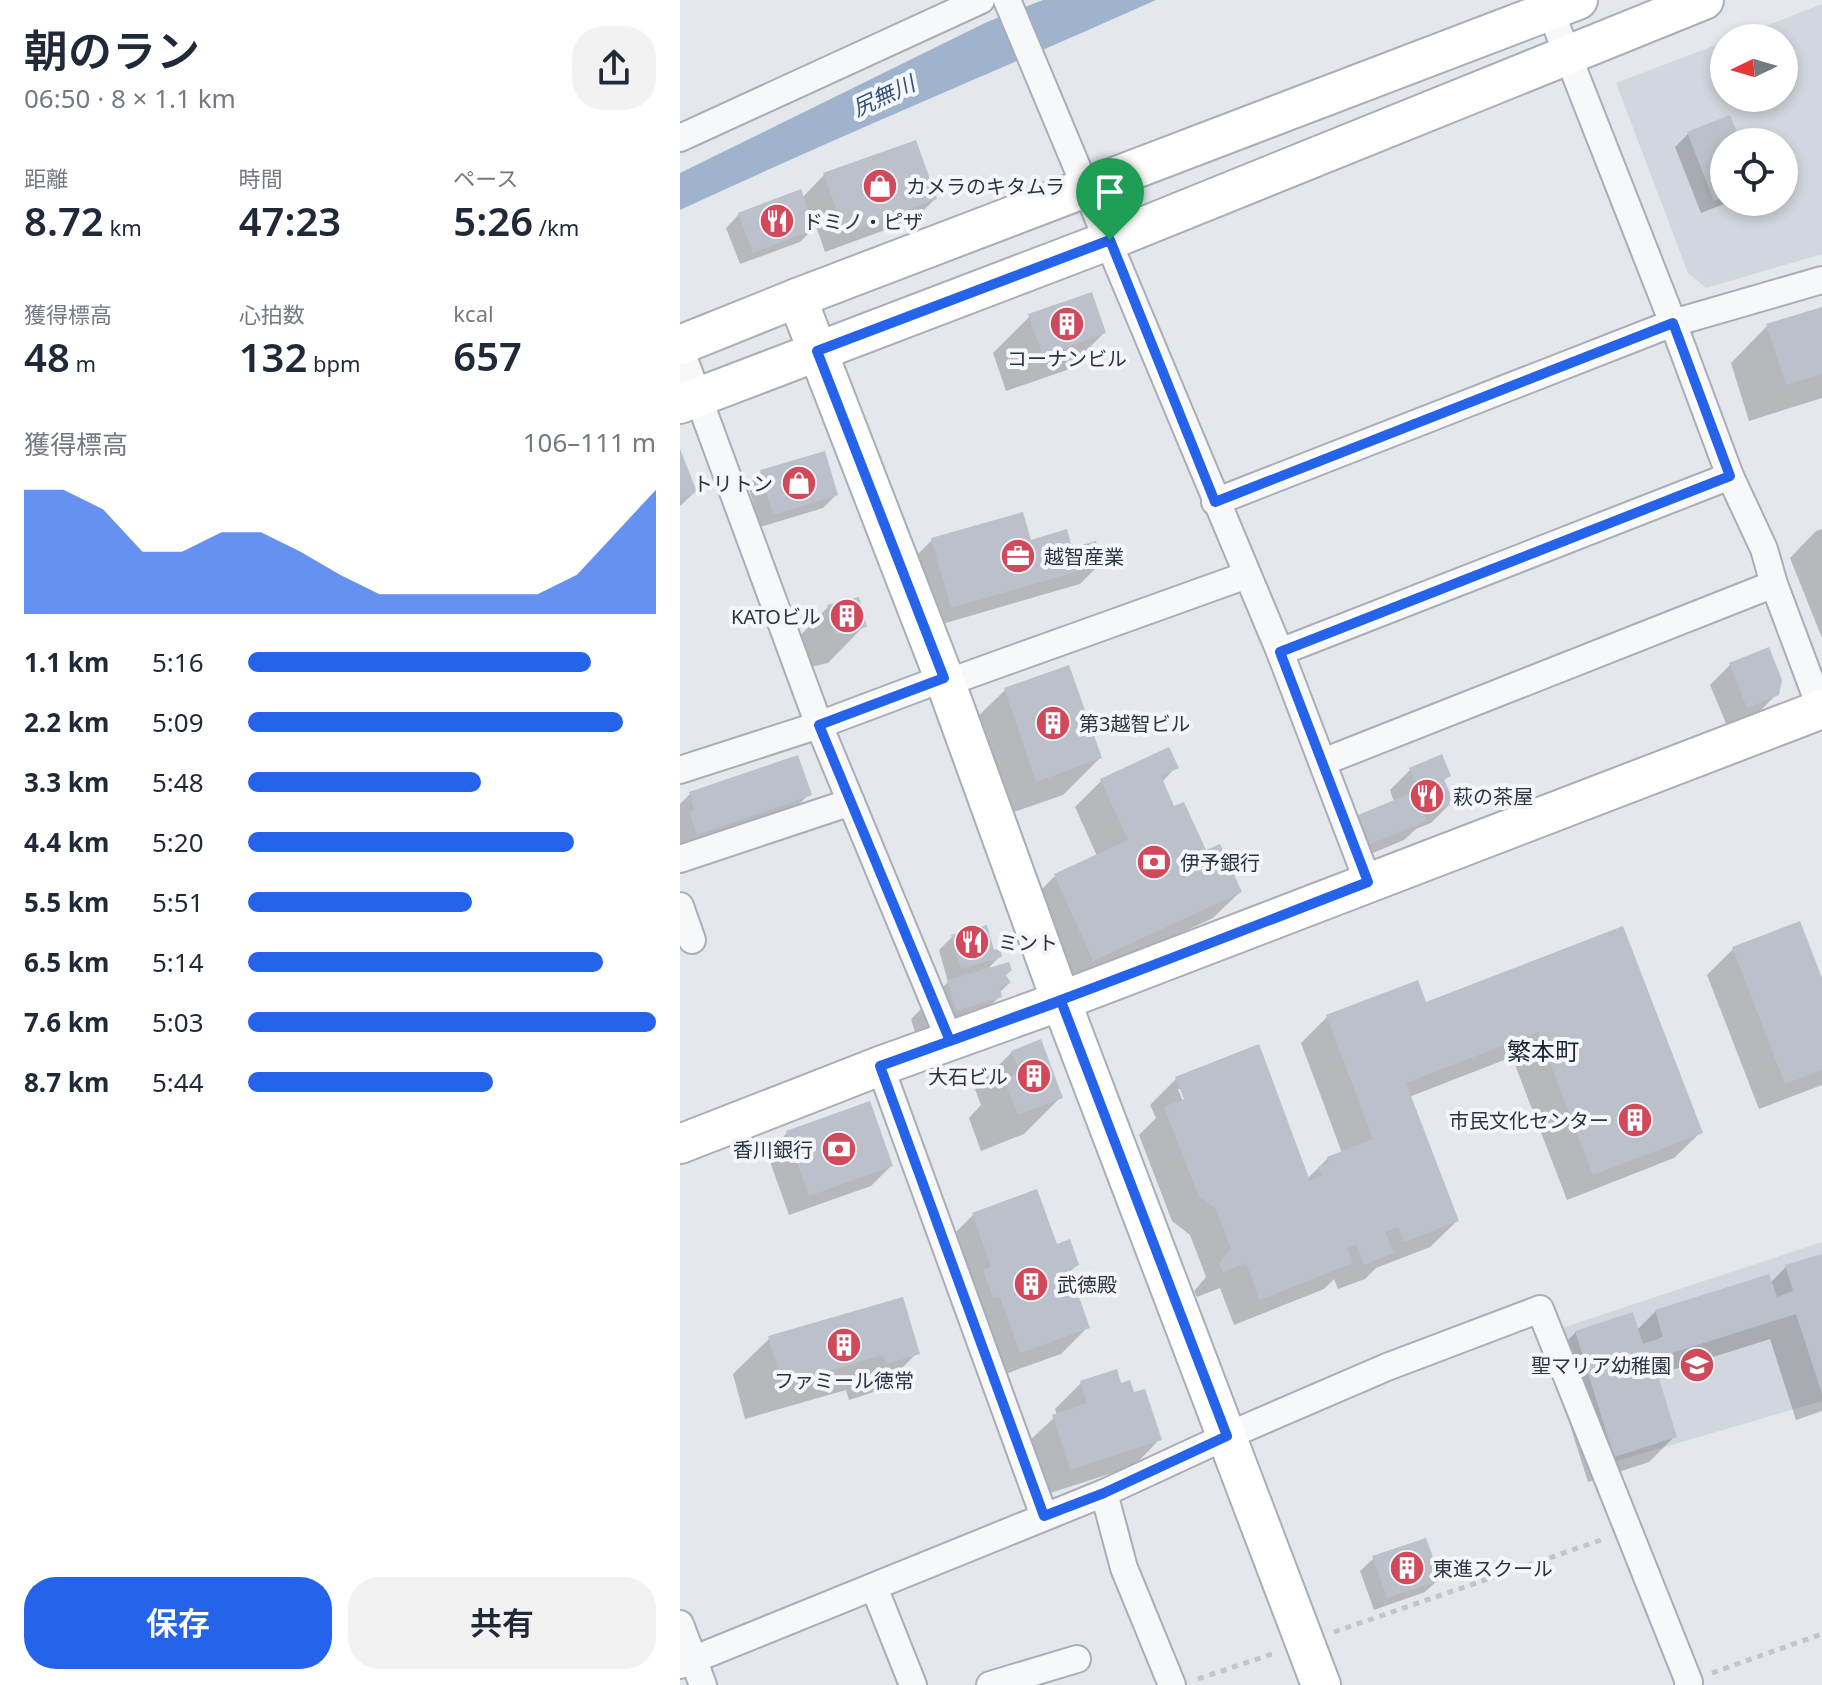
<!DOCTYPE html>
<html lang="ja">
<meta charset="utf-8">
<style>
body{margin:0;font-family:"Noto Sans","Noto Sans JP",sans-serif;background:#f2f2f3;color:#1f2937;height:100vh;display:flex;flex-direction:column;font-size:30px;white-space:nowrap}
*{box-sizing:border-box;margin:0}
p{font-size:26px;color:#747a83}
.icon{flex:none;width:44px;height:44px;fill:none;stroke:currentColor;stroke-width:2;stroke-linecap:round;stroke-linejoin:round}
.map{position:relative;flex:1;overflow:hidden}
.panel{display:flex;flex-direction:column;background:#fff;width:680px}
.panel>*{flex:none}
.needle{width:52px;rotate:265deg}
.buttons{position:absolute;left:1030px;top:24px;display:grid;gap:16px}
.buttons a{display:grid;place-items:center;width:88px;height:88px;border-radius:50%;background:#fff;box-shadow:0 4px 12px #0003;font-size:40px}
.pin{position:absolute;display:grid;place-items:center;width:68px;height:68px;color:#fff;margin:-82px -34px;border-radius:50% 50% 50% 0;rotate:-45deg;box-shadow:0 0 8px #0007}
.pin .icon{rotate:45deg}
.round{display:grid;place-items:center;flex:none;width:84px;height:84px;border-radius:32px;background:#f2f2f3}
.headline{display:flex;align-items:center;justify-content:space-between;height:136px;padding:0 24px}
h1{font-size:44px;font-weight:600;line-height:60px}
.metrics{display:grid;grid-template-columns:repeat(3,1fr);gap:12px;height:136px;padding:8px 24px}
.metrics div{display:grid;align-content:center}
.metrics b{font-size:40px;font-weight:600}
.metrics small{font-size:22px;font-weight:400}
.metrics p{font-size:22px}
.chart{height:224px;padding:16px 24px}
.chart p{display:flex;justify-content:space-between}
.chart svg{width:100%;height:144px;margin-top:8px;fill:#2563eb;opacity:.7}
.primary-button{display:flex;gap:16px;margin-top:auto;padding:16px 24px}
.primary-button a{flex:1;height:92px;border-radius:32px;background:#2563eb;color:#fff;font-size:32px;font-weight:600;line-height:92px;text-align:center}
.primary-button a+a{background:#f2f2f3;color:#1f2937}
ul{padding:0 24px;list-style:none;font-size:26px}
li{display:grid;grid-template-columns:128px 96px 1fr;align-items:center;height:60px}
li i{height:20px;border-radius:10px;background:#2563eb}
main{display:flex;flex:1;min-height:0}
.map>svg:first-child{display:block}
.built{fill:#d2d6de;fill-rule:evenodd}
.water{fill:#9fb4cc}
.shadow{fill:#0003;fill-rule:evenodd}
.building{fill:#bbc0ca}
.lines{fill:none;stroke-linecap:round;stroke-linejoin:round}
.street-casing{stroke:#a9aeb7;stroke-width:30}
.secondary-casing{stroke:#a9aeb7;stroke-width:42}
.path{stroke:#c2c5cb;stroke-width:5;stroke-dasharray:6 6;stroke-linecap:butt}
.street{stroke:#f7f8fa;stroke-width:26}
.secondary{stroke:#fff;stroke-width:38}
.route-casing{stroke:#fff;stroke-width:16}
.route{stroke:#2563eb;stroke-width:10}
.labels{text-anchor:middle;dominant-baseline:central;stroke-width:8;stroke-linejoin:round;paint-order:stroke}
.poi-label{font-size:20px;fill:#2b3445;stroke:#f4f6f9;text-anchor:start}
.water-label{font-size:22px;font-style:italic;fill:#34527a;stroke:#f4f6f9}
.quarter-label{font-size:24px;fill:#1d2536;stroke:#f4f6f9}
</style>
<main>
<section class="panel">
<div class="headline"><div><h1>朝のラン</h1><p>06:50 · 8 × 1.1 km</p></div><a class="round"><svg class="icon" aria-label="share" viewBox="0 0 24 24"><path d="M12 15V3M7 8l5-5 5 5M5 13v7h14v-7"/></svg></a></div>
<div class="metrics">
<div><p>距離</p><b>8.72<small> km</small></b></div>
<div><p>時間</p><b>47:23</b></div>
<div><p>ペース</p><b>5:26<small> /km</small></b></div>
</div>
<div class="metrics">
<div><p>獲得標高</p><b>48<small> m</small></b></div>
<div><p>心拍数</p><b>132<small> bpm</small></b></div>
<div><p>kcal</p><b>657</b></div>
</div>
<div class="chart"><p><span>獲得標高</span>106–111 m</p>
<svg viewBox="0 0 160 44" preserveAspectRatio="none"><path d="M0 44V6L10 6L20 12L30 25L40 25L50 19L60 19L70 25L80 32L90 38L100 38L110 38L120 38L130 38L140 32L150 19L160 6V44z"/></svg>
</div>
<ul>
<li><b>1.1 km</b>5:16<i style="width:84%"></i></li>
<li><b>2.2 km</b>5:09<i style="width:92%"></i></li>
<li><b>3.3 km</b>5:48<i style="width:57%"></i></li>
<li><b>4.4 km</b>5:20<i style="width:80%"></i></li>
<li><b>5.5 km</b>5:51<i style="width:55%"></i></li>
<li><b>6.5 km</b>5:14<i style="width:87%"></i></li>
<li><b>7.6 km</b>5:03<i style="width:100%"></i></li>
<li><b>8.7 km</b>5:44<i style="width:60%"></i></li>
</ul>
<div class="primary-button"><a>保存</a><a>共有</a></div>
</section>
<div class="map">
<svg width="1142" height="1685" viewBox="0 0 1142 1685">
<rect width="100%" height="100%" fill="#e4e7ec"/>
<g class="built">
<path d="M 1142,4 L 1142,254 L 1026,288 L 1008,273 L 936,83 L 1044,42 L 1044,98 L 1104,98 L 1104,38 L 1055,38 ZM 1044,142 L 1104,142 L 1104,202 L 1044,202 Z"/>
<polygon points="1142,1242 1142,1401 930,1463 879,1329"/>
</g>
<path class="water" d="M 363,0 L 476,0 C 317,71 157,137 0,210 L 0,173 L 307,22 Z"/>
<g class="shadow">
<polygon points="1008,134 1059,142 1044,142 1044,202 1049,202 1021,213 995,147"/>
<polygon points="144,175 255,199 235,219 145,252 136,226 120,242 60,264 46,228 59,214 122,198"/>
<polygon points="1142,309 1142,398 1069,421 1051,363 1087,326"/>
<polygon points="350,316 424,333 387,370 326,391 313,353"/>
<polygon points="0,454 15,492 0,506"/>
<polygon points="81,472 156,495 143,508 80,527 68,485"/>
<polygon points="1142,529 1142,638 1110,558 1136,531"/>
<polygon points="252,540 349,542 391,550 420,564 400,584 252,627 232,560"/>
<polygon points="148,607 184,626 148,663 118,670 112,644"/>
<polygon points="1050,665 1097,694 1077,714 1047,726 1030,685"/>
<polygon points="325,690 420,758 383,795 319,817 288,726"/>
<polygon points="496,767 482,782 493,809 525,853 560,892 533,918 387,986 349,902 375,876 417,856 395,807 421,781"/>
<polygon points="730,770 769,776 763,781 771,803 751,823 736,829 724,840 669,863 659,836 679,816 714,802 710,790"/>
<polygon points="10,794 129,794 93,831 0,863 0,804"/>
<path d="M 942,928 L 1021,1132 L 994,1158 L 887,1200 L 832,1057 L 729,1097 L 777,1221 L 750,1247 L 696,1268 L 685,1279 L 658,1289 L 654,1279 L 644,1289 L 554,1325 L 540,1288 L 517,1297 L 514,1291 L 526,1277 L 510,1235 L 492,1221 L 459,1135 L 476,1118 L 470,1105 L 497,1078 L 627,1179 L 648,1158 L 662,1153 L 621,1043 L 647,1017 L 737,982 L 745,1004 ZM 498,1089 L 503,1089 L 506,1109 Z"/>
<polygon points="272,937 320,956 306,971 324,976 329,983 319,993 320,996 283,1033 239,1046 231,1019 268,982 259,950"/>
<polygon points="1053,949 1142,984 1142,1085 1079,1109 1027,975"/>
<polygon points="332,1052 381,1097 344,1134 301,1151 289,1118 301,1105 295,1089"/>
<polygon points="107,1133 211,1166 191,1186 109,1215 87,1153"/>
<polygon points="293,1215 376,1247 397,1265 388,1273 408,1327 381,1354 314,1378 267,1241"/>
<polygon points="1142,1256 1142,1411 1116,1420 1090,1339 976,1375 995,1436 969,1462 908,1482 869,1359 896,1332 957,1330 976,1311 1090,1283 1106,1267"/>
<polygon points="90,1338 237,1353 200,1390 169,1400 166,1390 65,1419 53,1374"/>
<polygon points="401,1383 440,1385 453,1395 480,1439 454,1466 364,1495 347,1443 377,1415 375,1409"/>
<polygon points="694,1558 759,1579 745,1592 694,1610 680,1571"/>
</g>
<g class="building">
<polygon points="1050,115 1061,142 1044,142 1044,197 1034,201 1007,132"/>
<polygon points="236,140 257,199 165,233 143,173"/>
<polygon points="121,189 135,229 73,253 58,213"/>
<polygon points="412,292 426,333 363,356 348,314"/>
<polygon points="1142,307 1142,374 1106,385 1086,324"/>
<polygon points="0,449 17,492 0,499"/>
<polygon points="145,451 158,495 93,515 80,470"/>
<polygon points="343,512 351,540 387,529 392,548 416,541 423,564 271,608 251,538"/>
<polygon points="179,597 187,627 155,635 147,605"/>
<polygon points="1089,647 1102,680 1099,695 1067,708 1049,663"/>
<polygon points="389,665 422,758 356,782 324,688"/>
<polygon points="489,747 499,768 481,776 494,806 504,802 526,850 540,844 562,892 413,961 374,874 448,840 420,779"/>
<polygon points="762,754 771,776 764,779 774,803 744,815 747,821 690,844 678,815 741,789 738,780 734,782 729,768"/>
<polygon points="118,755 132,795 17,835 9,812 14,810 9,792"/>
<polygon points="1120,921 1142,978 1142,1070 1105,1084 1052,947"/>
<polygon points="307,925 314,950 320,948 322,957 281,969 271,935"/>
<polygon points="943,926 1023,1133 913,1175 858,1032 726,1083 779,1221 724,1242 718,1227 705,1232 714,1253 684,1265 676,1245 667,1248 673,1263 580,1300 566,1263 543,1272 539,1263 551,1249 536,1209 518,1195 484,1107 504,1099 495,1077 579,1044 630,1181 642,1175 638,1167 649,1163 647,1157 693,1139 646,1015 738,980 746,1002"/>
<polygon points="329,962 332,970 326,975 331,983 319,987 322,997 276,1011 267,980"/>
<polygon points="361,1039 383,1098 338,1115 324,1079 340,1073 331,1051"/>
<polygon points="190,1101 213,1166 129,1196 106,1131"/>
<polygon points="357,1189 377,1244 390,1239 399,1265 389,1269 410,1328 340,1353 320,1297 313,1298 303,1270 311,1267 292,1213"/>
<polygon points="1142,1254 1142,1394 1116,1314 973,1359 997,1437 934,1457 895,1331 953,1312 963,1344 983,1337 975,1310 1089,1274 1097,1297 1113,1291 1105,1265"/>
<polygon points="223,1297 240,1354 206,1364 203,1355 102,1384 88,1336"/>
<polygon points="437,1369 441,1383 450,1380 454,1392 465,1389 482,1440 390,1470 372,1415 407,1403 400,1381"/>
<polygon points="746,1538 761,1580 707,1598 692,1556"/>
</g>
<g class="lines">
<g class="street-casing">
<g id="street">
<polyline points="327,0 600,652 688,882"/>
<polyline points="866,0 993,323 1050,476 1084,549 1094,584 1142,712"/>
<polyline points="0,138 301,0"/>
<polyline points="0,348 139,725 270,1041"/>
<polyline points="535,502 993,323 1142,280"/>
<polyline points="600,652 1050,476"/>
<polyline points="266,683 567,575"/>
<polyline points="643,762 1094,584"/>
<polyline points="0,770 139,725 264,678"/>
<polyline points="0,859 171,802"/>
<polyline points="0,906 12,940"/>
<polyline points="200,1066 364,1516"/>
<polyline points="424,1493 444,1568 492,1685"/>
<polyline points="194,1587 233,1685"/>
<polyline points="0,1624 23,1685"/>
<polyline points="0,1665 424,1493 547,1436 707,1367 860,1309 1009,1682 1008,1685"/>
<polyline points="310,1685 397,1659"/>
</g>
</g>
<g class="secondary-casing">
<g id="secondary">
<polyline points="117,298 264,678 381,1001 641,1685"/>
<polyline points="0,345 117,298 898,0"/>
<polyline points="0,404 430,240 1024,0"/>
<polyline points="0,1144 200,1066 381,1001 1142,709"/>
</g>
</g>
<g class="path">
<polyline points="654,1632 924,1539"/>
<polyline points="1032,1673 1142,1634"/>
<polyline points="518,1679 595,1653"/>
</g>
<use href="#street" class="street"/>
<use href="#secondary" class="secondary"/>
</g>
<g class="lines">
<g class="route-casing">
<path id="route" d="M 430,240 L 137,351 L 264,678 L 139,725 L 270,1041 L 381,1001 L 547,1436 L 424,1493 L 364,1516 L 200,1066 C 364,1008 526,945 688,882 L 600,652 L 1050,476 L 993,323 L 535,502 L 430,240"/>
</g>
<use href="#route" class="route"/>
</g>
<defs>
<g id="shop-disc" transform="scale(1.8)"><circle r="9.5" fill="#d1495b" stroke="#f4f6f9"/><path d="M-5-2.5h2.3a2.7 3.5 0 0 1 5.4 0H5L5.5 6h-11ZM-1.5-2.5h3a1.5 2.3 0 0 0-3 0Z" fill="#fff"/></g>
<g id="restaurant-disc" transform="scale(1.8)"><circle r="9.5" fill="#d1495b" stroke="#f4f6f9"/><path d="M-5-6h1v4h1v-4h1v4h1v-4h1v5L-1.5 .5V6h-2V.5L-5-1ZM5-6V6H3V1.5H1.5Q1.5-4 5-6Z" fill="#fff"/></g>
<g id="building-disc" transform="scale(1.8)"><circle r="9.5" fill="#d1495b" stroke="#f4f6f9"/><path d="M-4-6H4V6H1V3H-1V6H-4ZM-2.5-4.3h1.7v1.8h-1.7ZM.8-4.3h1.7v1.8H.8ZM-2.5-1h1.7V.8h-1.7ZM.8-1h1.7V.8H.8Z" fill="#fff"/></g>
<g id="office-disc" transform="scale(1.8)"><circle r="9.5" fill="#d1495b" stroke="#f4f6f9"/><path d="M-6-3h4V-5.5h4V-3h4V5H-6ZM-1-4.5V-3h2v-1.5ZM-6 0V1H6V0Z" fill="#fff"/></g>
<g id="bank-disc" transform="scale(1.8)"><circle r="9.5" fill="#d1495b" stroke="#f4f6f9"/><path d="M-6-4H6V4H-6ZM0-2.3a2.3 2.3 0 1 0 0 4.6a2.3 2.3 0 1 0 0-4.6Z" fill="#fff"/></g>
<g id="school-disc" transform="scale(1.8)"><circle r="9.5" fill="#d1495b" stroke="#f4f6f9"/><path d="M0-5L7-2L0 1L-7-2ZM-4 1L0 2.5L4 1V4Q0 6-4 4Z" fill="#fff"/></g>
</defs>
<g fill-rule="evenodd">
<use href="#shop-disc" x="200" y="186"/>
<use href="#restaurant-disc" x="97" y="221"/>
<use href="#building-disc" x="387" y="324"/>
<use href="#shop-disc" x="119" y="483"/>
<use href="#office-disc" x="338" y="556"/>
<use href="#building-disc" x="167" y="616"/>
<use href="#building-disc" x="373" y="723"/>
<use href="#restaurant-disc" x="747" y="796"/>
<use href="#bank-disc" x="474" y="862"/>
<use href="#restaurant-disc" x="292" y="942"/>
<use href="#building-disc" x="354" y="1076"/>
<use href="#building-disc" x="955" y="1120"/>
<use href="#bank-disc" x="159" y="1149"/>
<use href="#building-disc" x="351" y="1284"/>
<use href="#building-disc" x="164" y="1345"/>
<use href="#school-disc" x="1017" y="1365"/>
<use href="#building-disc" x="727" y="1568"/>
</g>
<g class="labels">
<g class="poi-label">
<text x="226" y="186">カメラのキタムラ</text>
<text x="123" y="221">ドミノ・ピザ</text>
<text x="387" y="358" text-anchor="middle">コーナンビル</text>
<text x="93" y="483" text-anchor="end">トリトン</text>
<text x="364" y="556">越智産業</text>
<text x="141" y="616" text-anchor="end">KATOビル</text>
<text x="399" y="723">第3越智ビル</text>
<text x="773" y="796">萩の茶屋</text>
<text x="500" y="862">伊予銀行</text>
<text x="318" y="942">ミント</text>
<text x="328" y="1076" text-anchor="end">大石ビル</text>
<text x="929" y="1120" text-anchor="end">市民文化センター</text>
<text x="133" y="1149" text-anchor="end">香川銀行</text>
<text x="377" y="1284">武徳殿</text>
<text x="991" y="1365" text-anchor="end">聖マリア幼稚園</text>
<text x="164" y="1380" text-anchor="middle">ファミール徳常</text>
<text x="753" y="1568">東進スクール</text>
</g>
<g class="water-label">
<text transform="translate(203 95) rotate(-25)">尻無川</text>
</g>
<g class="quarter-label">
<text x="863" y="1050">繁本町</text>
</g>
</g>
</svg>
<div class="buttons">
<a><svg class="needle" viewBox="-14 -14 28 28"><path d="M0-13l5 13h-10z" fill="#e53935"/><path d="M0 13l5-13h-10z" fill="#747a83"/></svg></a>
<a><svg class="icon" aria-label="locate" viewBox="0 0 24 24"><circle cx="12" cy="12" r="6"/><path d="M12 2v4M12 18v4M2 12h4M18 12h4"/></svg></a>
</div>
<div class="pin" style="left:430px;top:240px;background:#1e9e55"><svg class="icon" aria-label="arrive" viewBox="0 0 24 24"><path d="M6 21V4h12l-3 4 3 4H6"/></svg></div>
</div>
</main>
